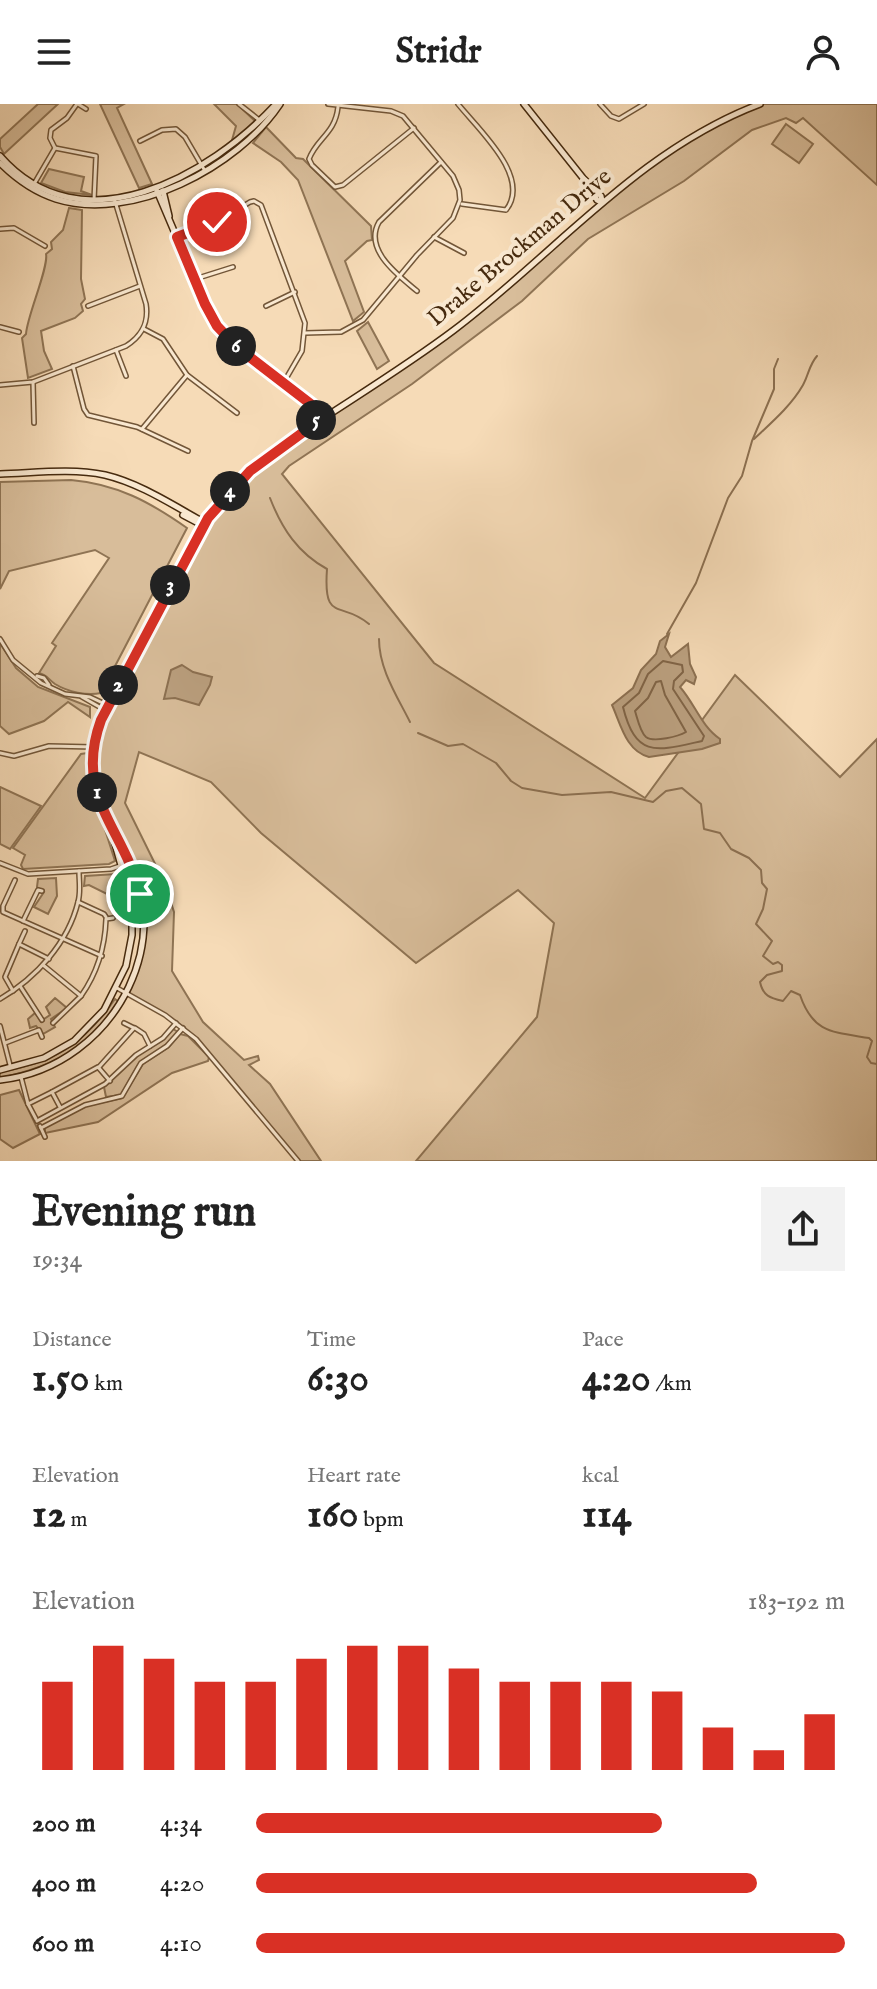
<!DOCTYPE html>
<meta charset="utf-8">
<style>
body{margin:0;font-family:"IM FELL English",serif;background:#f2f2f2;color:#222;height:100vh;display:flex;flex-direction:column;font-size:30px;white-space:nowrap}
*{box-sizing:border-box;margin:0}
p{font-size:26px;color:#767676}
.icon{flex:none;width:44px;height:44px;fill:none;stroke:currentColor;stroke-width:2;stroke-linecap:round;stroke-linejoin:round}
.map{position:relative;height:1057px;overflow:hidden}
.sheet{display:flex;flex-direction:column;background:#fff;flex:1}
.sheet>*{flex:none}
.pin{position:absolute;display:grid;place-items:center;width:68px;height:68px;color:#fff;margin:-34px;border:4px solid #fff;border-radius:50%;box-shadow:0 2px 8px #0007}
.km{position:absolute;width:40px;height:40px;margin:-20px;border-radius:50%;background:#222;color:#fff;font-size:22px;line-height:40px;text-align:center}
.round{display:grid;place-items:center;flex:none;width:84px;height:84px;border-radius:0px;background:#f2f2f2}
.overview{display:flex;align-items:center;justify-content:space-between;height:136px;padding:0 32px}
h1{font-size:44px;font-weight:800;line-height:60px}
.figures{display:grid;grid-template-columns:repeat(3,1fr);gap:12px;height:136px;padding:8px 32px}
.figures div{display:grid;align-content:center}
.figures b{font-size:40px;font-weight:800}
.figures small{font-size:22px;font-weight:400}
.figures p{font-size:22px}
.chart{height:224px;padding:16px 32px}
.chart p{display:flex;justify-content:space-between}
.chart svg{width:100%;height:144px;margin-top:8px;stroke:#d93025;stroke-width:6}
ul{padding:0 32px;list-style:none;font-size:26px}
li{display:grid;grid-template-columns:128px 96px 1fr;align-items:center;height:60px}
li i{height:20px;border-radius:10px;background:#d93025}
header{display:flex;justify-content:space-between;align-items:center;height:104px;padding:0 32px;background:#fff;font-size:36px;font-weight:800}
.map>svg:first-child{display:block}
.green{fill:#d8bd9a;stroke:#8f7454;stroke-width:2}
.water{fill:#ba9f7e;stroke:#8c7051;stroke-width:2}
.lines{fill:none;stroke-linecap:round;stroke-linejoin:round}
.shore{stroke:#806446;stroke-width:2}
.stream{stroke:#8c7051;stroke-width:2}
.street-casing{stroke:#725638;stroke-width:6}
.secondary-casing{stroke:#462a0e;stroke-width:8}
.street{stroke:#f9e8d0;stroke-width:3}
.secondary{stroke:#f9e8d0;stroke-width:5}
.route-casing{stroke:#fff;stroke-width:16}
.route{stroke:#d93025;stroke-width:10}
.labels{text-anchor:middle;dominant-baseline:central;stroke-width:8;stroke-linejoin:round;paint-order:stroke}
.street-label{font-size:24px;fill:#462a0e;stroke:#f9e8d0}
</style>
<header><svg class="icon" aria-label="menu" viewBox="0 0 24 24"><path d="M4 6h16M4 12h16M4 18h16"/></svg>Stridr<svg class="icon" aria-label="person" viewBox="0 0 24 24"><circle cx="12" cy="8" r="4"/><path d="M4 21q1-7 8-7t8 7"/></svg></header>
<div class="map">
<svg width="877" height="1057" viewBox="0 0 877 1057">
<rect width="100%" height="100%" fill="#f6dbb7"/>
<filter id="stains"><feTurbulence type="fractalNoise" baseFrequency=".0025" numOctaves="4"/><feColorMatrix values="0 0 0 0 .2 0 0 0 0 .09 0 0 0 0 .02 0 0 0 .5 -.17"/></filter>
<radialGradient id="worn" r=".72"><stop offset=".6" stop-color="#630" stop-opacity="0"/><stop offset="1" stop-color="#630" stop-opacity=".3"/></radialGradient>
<g class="green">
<polygon points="38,0 58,0 4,50 0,43 0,35"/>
<polygon points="100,0 124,0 117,4 152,80 139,84"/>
<polygon points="214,0 237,0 256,18 235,37 232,36 236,22"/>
<polygon points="760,0 877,0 877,81 803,14 796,19 786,14 752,26 684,77 588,135 522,197 412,280 289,362 282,370 434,559 645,694 735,571 840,673 877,635 877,1057 416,1057 537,913 554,819 518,786 416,859 261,729 211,678 139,648 125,699 164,778 174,808 172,867 203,918 244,956 258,952 259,956 249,961 270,980 321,1057 298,1057 196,935 177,918 127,889 138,858 143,807 137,774 100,700 93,665 97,626 175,472 207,419 266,357 313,321 450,228 596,104 666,48"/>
<polygon points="786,20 813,40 799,59 772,40"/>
<polygon points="266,23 296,54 303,55 371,122 372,136 367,137 345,157 364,208 353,217 298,76 281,58 253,39"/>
<polygon points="49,65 84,73 81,87 92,91 65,88 41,79"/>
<path d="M 69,104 L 82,106 L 81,175 L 85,195 L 81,200 L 83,207 L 75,214 L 41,227 L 44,247 L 52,265 L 28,274 L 22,234 L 26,230 C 27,212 49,163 46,150 L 52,145 L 51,138 L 63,126 Z"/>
<polygon points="368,218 389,257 377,265 357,227"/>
<path d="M 71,376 C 117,380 150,398 187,424 L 101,589 C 87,592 68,588 55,580 C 48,575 47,571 39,569 L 56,542 L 52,539 L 109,454 L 95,446 L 9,467 L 0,485 L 0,378 Z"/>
<polygon points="0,539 16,564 38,583 90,603 90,613 68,598 44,617 9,630 0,622"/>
<polygon points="87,649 91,655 89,690 101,713 115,757 109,760 23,765 21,761 25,751 13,744 81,650"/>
<polygon points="0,683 41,702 10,745 0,740"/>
<polygon points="116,770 123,798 89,781 84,782 85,772"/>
<polygon points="56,774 57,792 48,810 34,803 44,788 37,783 38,775"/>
<polygon points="55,894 67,904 51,915 55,923 43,930 36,922 30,924 28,915 35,909 41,917 50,911 46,903"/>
<path d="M 115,895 L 119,898 C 86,945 56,962 0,974 L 0,968 C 54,959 84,940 115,895 Z"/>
<polygon points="173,925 178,928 168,939 138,961 121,991 106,993 104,983 135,953 163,936"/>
<polygon points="180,930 188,932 209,953 208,957 172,969 98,1018 45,1029 45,1023 86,1002 122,994 143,960 169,943"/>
<polygon points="19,986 40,1030 13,1044 0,1035 0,991"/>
</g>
<g class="water">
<path d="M 669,530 L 665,543 L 671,553 L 688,540 L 690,560 L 696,573 L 694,580 L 686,576 L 680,583 C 695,600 701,622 720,635 L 720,639 L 702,645 L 649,653 C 626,647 621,621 612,601 L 633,584 L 641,566 L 656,550 L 660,537 Z"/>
<polygon points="182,561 193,568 212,573 210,581 199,601 175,594 164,595 171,566"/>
</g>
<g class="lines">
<g class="shore">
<path d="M 663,557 L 682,561 L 683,568 L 674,577 L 673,585 L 704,632 L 702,637 C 657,647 636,655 623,603 L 639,589 L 648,570 Z"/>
<path d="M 661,577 L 665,591 L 686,628 C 679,632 654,639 646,633 C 640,628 637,613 635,607 L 648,594 L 656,578 Z"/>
</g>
<g class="stream">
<path d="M 754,335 C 771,319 791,302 803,281 C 809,270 809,261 817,252"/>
<path d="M 270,394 C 282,425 298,449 327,465 C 323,520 341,496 369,520"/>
<polyline points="667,530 696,479 728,394 742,372 752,337 774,285 774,265 778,255"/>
<path d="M 379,535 C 379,565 397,592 410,618"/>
<path d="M 418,629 L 448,642 L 463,640 L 496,659 L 511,677 L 522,684 L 562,691 L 611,688 L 653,698 L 666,687 L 682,684 L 701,700 L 704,725 L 720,729 L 731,745 L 749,754 L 761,766 L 762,779 L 767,785 L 763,805 L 756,820 L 772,837 L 763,852 L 773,860 L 778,858 L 782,861 L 782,867 L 767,871 L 760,878 C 763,892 770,894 783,897 L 791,887 L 800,891 C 813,929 832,928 869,934 L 872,937 L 867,953 L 871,959 L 877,960"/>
</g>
<g class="street-casing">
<g id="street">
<polyline points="78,0 86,5"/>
<polyline points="239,0 258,15"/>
<path d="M 458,0 C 478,25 532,73 506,106 L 462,100"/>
<polyline points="600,0 611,12 619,15 644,0"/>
<path d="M 338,3 C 335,30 317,34 309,55 L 312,61 L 335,83 L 343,81 L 414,24"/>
<polyline points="140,37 162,26 176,25 185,33 205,67"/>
<polyline points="55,44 50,34 51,26 67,14 77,0"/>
<polyline points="34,80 55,44 96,52 94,96"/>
<polyline points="0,125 14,124 45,142"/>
<polyline points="177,133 217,118 250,98 254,97 261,101 305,219 302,247 284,278"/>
<polyline points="434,133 464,149"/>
<polyline points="195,175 233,163"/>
<path d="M 417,187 C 399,172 363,146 379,118 L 441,58"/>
<polyline points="88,202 140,182"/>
<polyline points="266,202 295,188"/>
<polyline points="0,223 19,228"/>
<polyline points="144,225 163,235 187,271 237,309"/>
<polyline points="305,229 341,228 363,216 417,151 453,114 460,96 459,86 453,72 403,12 391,7 328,0"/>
<polyline points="116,246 126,272"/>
<polyline points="73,262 84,305 88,311 137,323 188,347"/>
<polyline points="33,278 34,319"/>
<path d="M 0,281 L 33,278 L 126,242 C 142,232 149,219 146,200 L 114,94"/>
<polyline points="142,325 187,271"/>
<polyline points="0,535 13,556 41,579 65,590 90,593 107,601"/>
<polyline points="37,572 44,574 49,581"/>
<polyline points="82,593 103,605"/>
<polyline points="0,649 14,652 49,642 94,643"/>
<polyline points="0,759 28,770 111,765 129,759"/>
<polyline points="15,776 3,802 3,808 102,852"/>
<polyline points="78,798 104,810 106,813"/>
<polyline points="23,817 38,786 42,787"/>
<polyline points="25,827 19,840 49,855"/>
<polyline points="43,861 81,892 53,919"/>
<polyline points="20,882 42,916"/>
<polyline points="117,884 165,911 196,935 298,1057"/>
<polyline points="13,887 5,873 19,840"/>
<path d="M 81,892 C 98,868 105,844 106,815 L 113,814"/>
<path d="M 0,895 C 36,874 68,839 78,798 C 81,788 79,777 79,767"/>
<polyline points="0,922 10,961"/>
<polyline points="135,924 144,930 150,942"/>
<polyline points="5,939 39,926 42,933"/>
<polyline points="99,963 134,924 124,919"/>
<polyline points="21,973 28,1000 36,1015"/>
<polyline points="52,988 98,963 110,977"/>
<polyline points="28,1000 52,988 60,1003"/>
<polyline points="37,1017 105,980 136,951 163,934 176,919"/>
<polyline points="40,1022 45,1033"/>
<polyline points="41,1024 85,1001 122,992 141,959 167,942 183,924"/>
</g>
</g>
<g class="secondary-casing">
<g id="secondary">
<polyline points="524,0 583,74 601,92 602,97"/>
<path d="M 0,52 C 81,145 210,72 276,0"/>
<path d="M 0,59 C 17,76 34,88 56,95 C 132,119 238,63 280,0"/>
<polyline points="588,81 597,96 601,98"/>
<polyline points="157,87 205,200 217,222 238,244 327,311"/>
<polyline points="163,87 169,112"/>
<polyline points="308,294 328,310"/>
<path d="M 0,370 C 35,369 71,364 105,371 C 139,379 171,400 200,416 L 203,421"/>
<polyline points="183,411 202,421"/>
<polyline points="189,449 203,422"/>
<path d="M 182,459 C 195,424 222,392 249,367 C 269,349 292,336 313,321 C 360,290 409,260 454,226 C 556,149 638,46 760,0"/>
<polyline points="0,966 44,954 74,937 104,906 126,862 132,831 132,800 111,726 95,683 94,643 105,606 184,457"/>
<path d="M 0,976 C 117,963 189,824 112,727"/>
</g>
</g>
<use href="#street" class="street"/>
<use href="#secondary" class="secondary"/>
</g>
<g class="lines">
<g class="route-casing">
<path id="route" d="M 140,790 C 124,724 73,693 101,616 L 208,414 L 250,367 L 313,321 L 316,310 L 312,301 L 238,244 L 217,222 L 205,200 L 177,133 L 217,118"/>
</g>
<use href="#route" class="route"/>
</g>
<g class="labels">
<g class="street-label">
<text transform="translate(520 144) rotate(-40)">Drake Brockman Drive</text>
</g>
</g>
<rect width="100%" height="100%" filter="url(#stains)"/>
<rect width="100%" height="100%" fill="url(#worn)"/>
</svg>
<div class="pin" style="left:140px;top:790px;background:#1e9e55"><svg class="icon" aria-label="arrive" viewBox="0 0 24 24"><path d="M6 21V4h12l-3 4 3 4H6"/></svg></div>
<div class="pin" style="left:217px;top:118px;background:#d93025"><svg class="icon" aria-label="check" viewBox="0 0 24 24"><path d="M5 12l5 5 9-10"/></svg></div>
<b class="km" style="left:97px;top:688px">1</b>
<b class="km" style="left:118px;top:581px">2</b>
<b class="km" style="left:170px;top:481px">3</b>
<b class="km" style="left:230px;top:387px">4</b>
<b class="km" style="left:316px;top:316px">5</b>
<b class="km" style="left:236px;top:242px">6</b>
</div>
<section class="sheet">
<div class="overview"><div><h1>Evening run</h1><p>19:34</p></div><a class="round"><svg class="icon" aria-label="share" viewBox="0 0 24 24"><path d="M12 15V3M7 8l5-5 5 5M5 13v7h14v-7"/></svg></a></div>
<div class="figures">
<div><p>Distance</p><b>1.50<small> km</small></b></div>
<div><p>Time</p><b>6:30</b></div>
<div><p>Pace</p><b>4:20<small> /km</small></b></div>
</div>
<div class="figures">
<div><p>Elevation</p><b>12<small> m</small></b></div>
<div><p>Heart rate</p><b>160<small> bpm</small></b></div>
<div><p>kcal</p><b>114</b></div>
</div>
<div class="chart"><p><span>Elevation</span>183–192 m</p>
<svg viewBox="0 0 160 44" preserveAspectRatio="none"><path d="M5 44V17M15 44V6M25 44V10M35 44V17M45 44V17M55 44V10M65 44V6M75 44V6M85 44V13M95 44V17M105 44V17M115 44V17M125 44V20M135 44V31M145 44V38M155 44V27"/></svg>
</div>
<ul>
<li><b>200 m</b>4:34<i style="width:69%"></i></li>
<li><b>400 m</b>4:20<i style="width:85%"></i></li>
<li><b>600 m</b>4:10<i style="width:100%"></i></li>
</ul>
</section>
